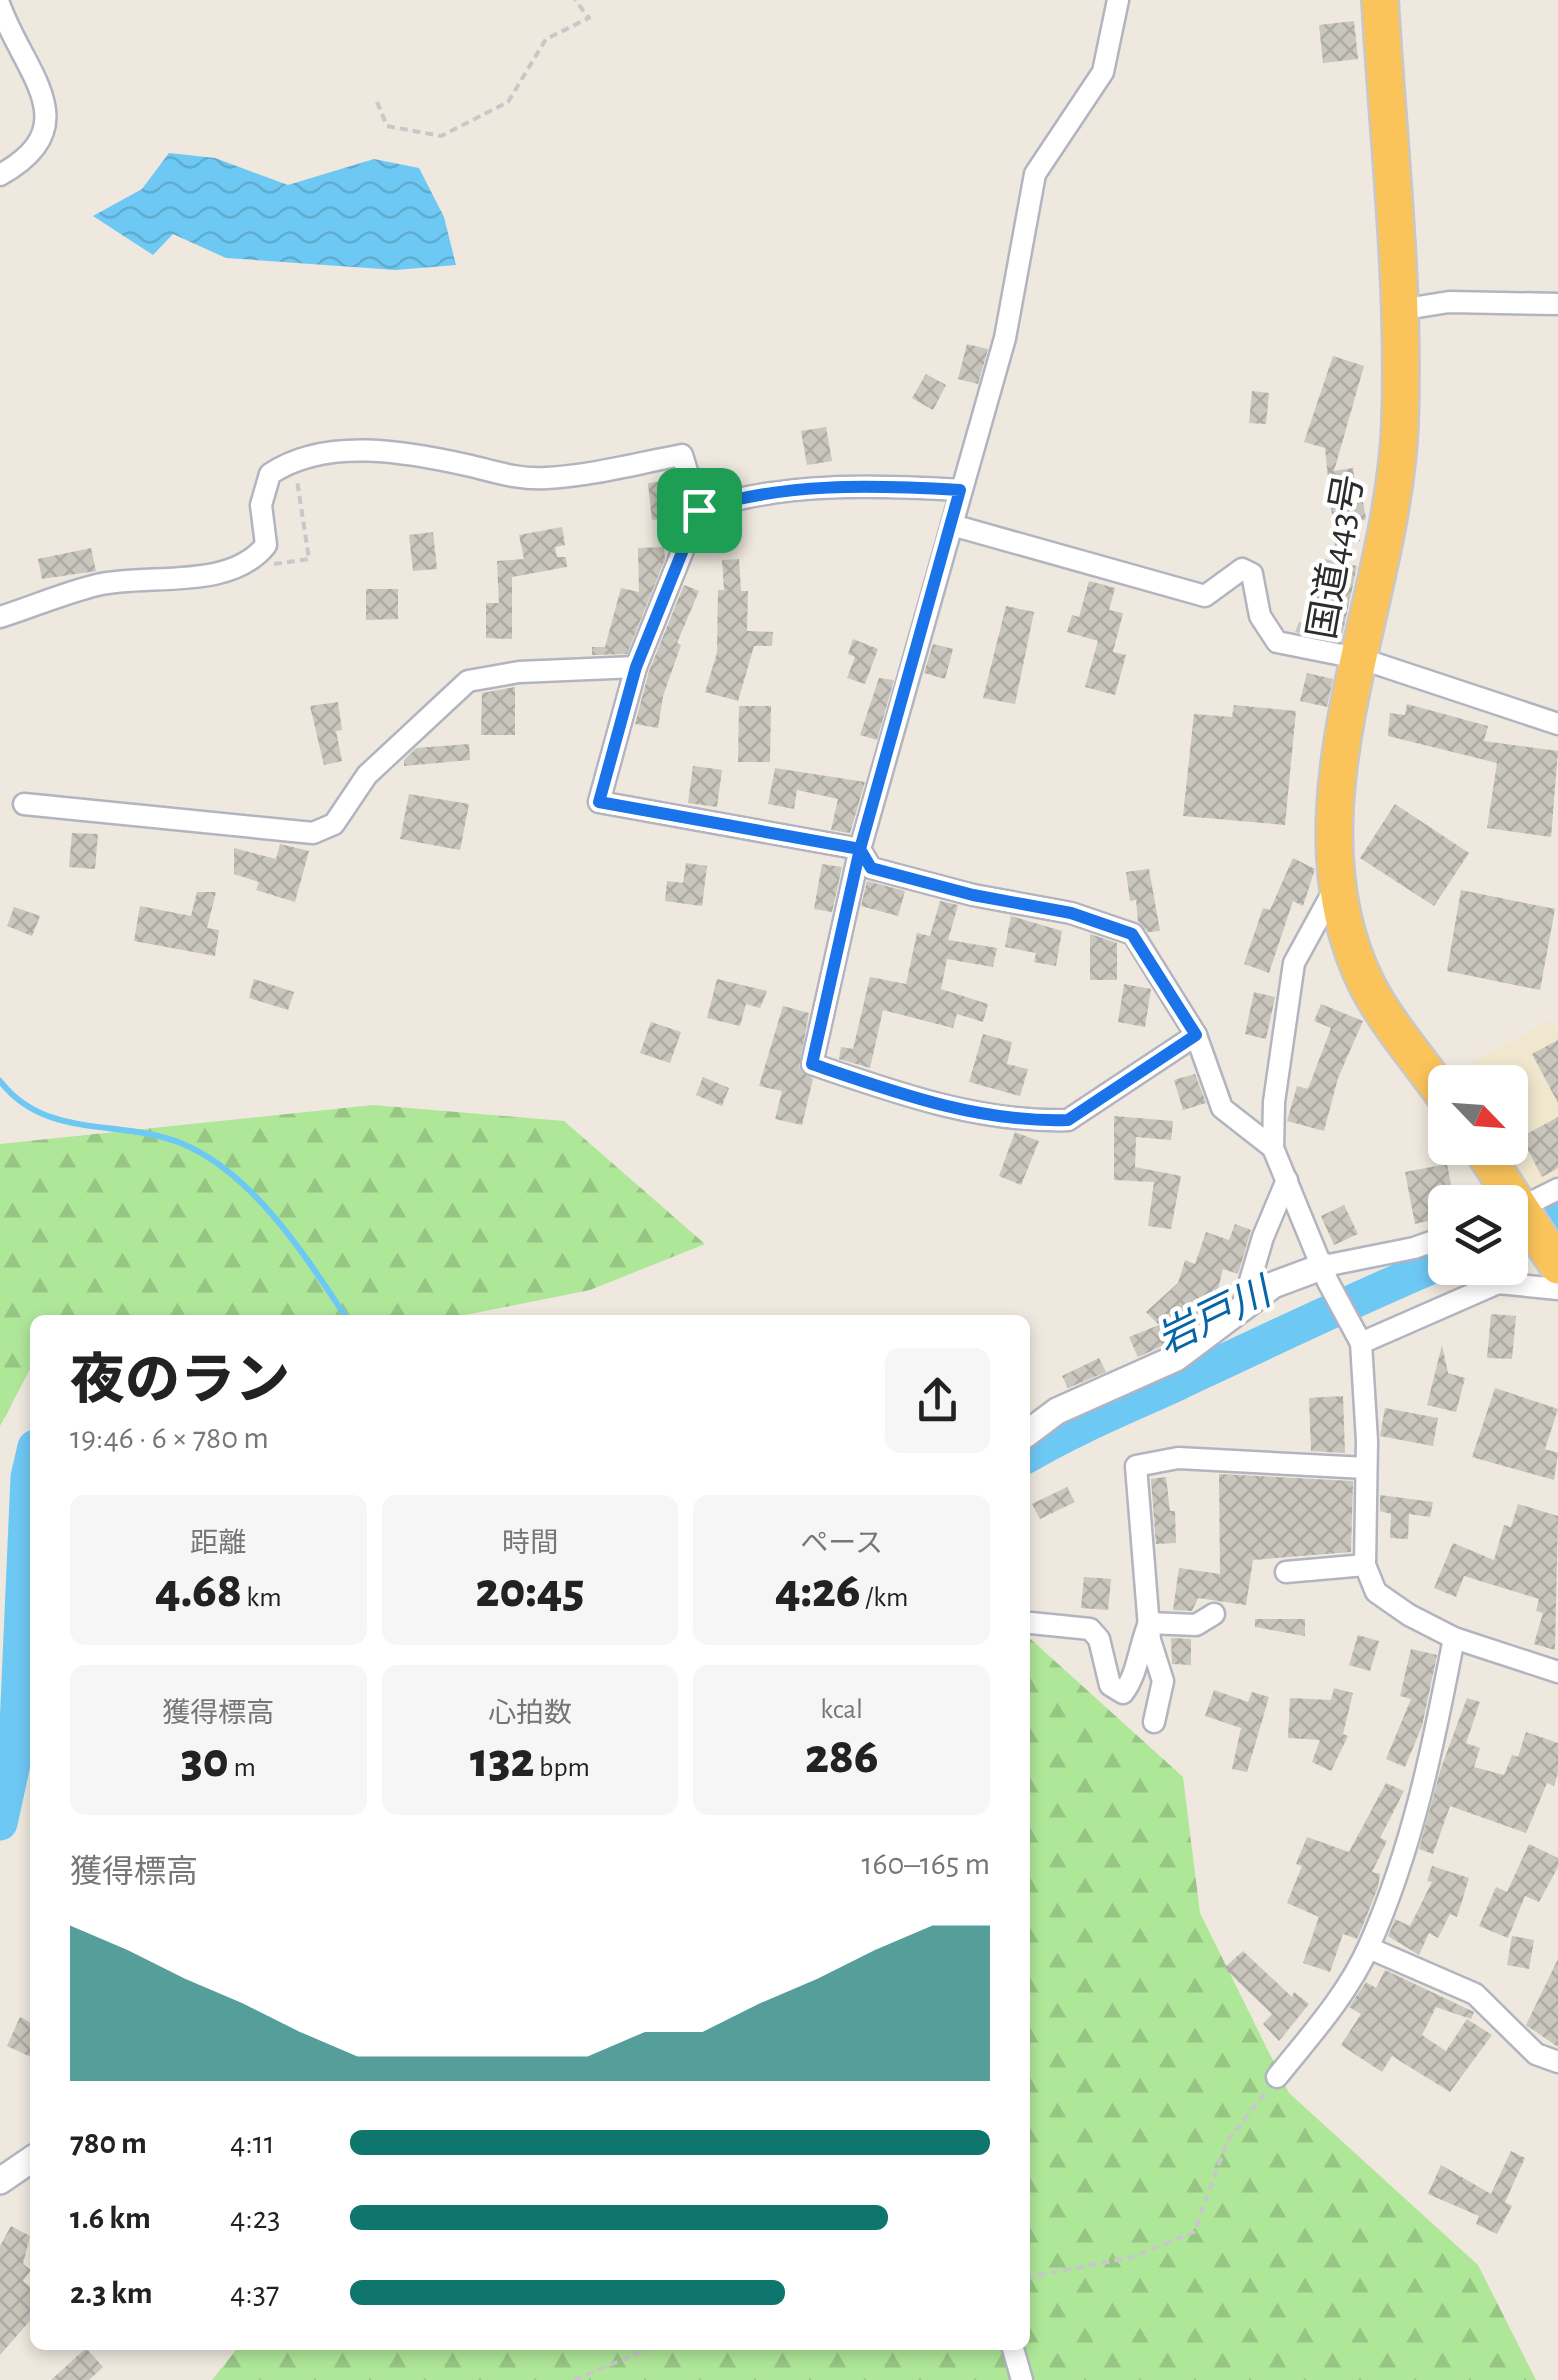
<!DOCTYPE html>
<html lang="ja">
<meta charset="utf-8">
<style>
body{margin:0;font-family:"Alegreya Sans","Noto Sans JP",sans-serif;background:#f6f6f6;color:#222;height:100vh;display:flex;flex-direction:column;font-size:38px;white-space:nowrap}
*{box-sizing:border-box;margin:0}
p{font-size:32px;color:#767676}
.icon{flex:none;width:55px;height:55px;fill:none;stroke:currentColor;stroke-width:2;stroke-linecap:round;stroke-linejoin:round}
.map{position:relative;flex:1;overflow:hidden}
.drawer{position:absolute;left:30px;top:1315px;width:1000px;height:1035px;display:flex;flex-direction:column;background:#fff;border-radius:15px;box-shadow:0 5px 15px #0003}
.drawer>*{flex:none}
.needle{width:65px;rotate:115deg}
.tools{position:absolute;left:1428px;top:1065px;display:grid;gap:20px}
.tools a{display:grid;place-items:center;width:100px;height:100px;border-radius:15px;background:#fff;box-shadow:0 5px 15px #0003;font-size:50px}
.pin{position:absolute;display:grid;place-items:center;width:85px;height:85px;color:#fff;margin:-42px;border-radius:20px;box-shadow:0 5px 15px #0006}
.round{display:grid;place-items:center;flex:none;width:105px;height:105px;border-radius:15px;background:#f6f6f6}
.summary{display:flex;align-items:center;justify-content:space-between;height:170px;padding:0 40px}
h1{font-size:55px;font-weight:800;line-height:75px}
.metrics{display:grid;grid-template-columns:repeat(3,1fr);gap:15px;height:170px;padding:10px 40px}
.metrics div{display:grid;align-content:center;border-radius:15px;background:#f6f6f6;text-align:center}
.metrics b{font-size:50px;font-weight:800}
.metrics small{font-size:28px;font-weight:400}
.metrics p{font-size:28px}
.chart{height:280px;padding:20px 40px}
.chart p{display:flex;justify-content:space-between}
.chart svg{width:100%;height:180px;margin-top:10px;fill:#0f766e;opacity:.7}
ul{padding:0 40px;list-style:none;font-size:32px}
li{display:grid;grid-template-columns:160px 120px 1fr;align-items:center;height:75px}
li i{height:25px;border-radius:12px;background:#0f766e}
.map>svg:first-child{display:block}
.education{fill:#f0e7ce}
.forest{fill:url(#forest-firs)}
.water{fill:url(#water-waves)}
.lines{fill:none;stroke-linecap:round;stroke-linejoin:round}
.stream{stroke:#6ec8f4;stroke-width:6}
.river{stroke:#6ec8f4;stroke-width:35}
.building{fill:url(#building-cross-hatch)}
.minor-casing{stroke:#b2b4c0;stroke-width:25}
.tertiary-casing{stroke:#b2b4c0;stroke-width:30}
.trunk-casing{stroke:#c8c8c8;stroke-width:40}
.path{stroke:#c8c8c8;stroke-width:4;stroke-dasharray:8 5;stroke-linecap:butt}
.minor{stroke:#fff;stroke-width:20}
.tertiary{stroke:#fff;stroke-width:25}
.trunk{stroke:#fac45a;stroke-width:35}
.route-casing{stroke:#fff;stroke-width:20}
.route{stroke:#1a73e8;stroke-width:12}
.labels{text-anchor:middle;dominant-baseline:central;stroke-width:9;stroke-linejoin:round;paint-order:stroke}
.street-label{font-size:38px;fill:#2c2c2c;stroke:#fff}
.water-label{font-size:40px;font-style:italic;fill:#0865a5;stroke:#fff}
</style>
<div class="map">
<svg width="1558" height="2380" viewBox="0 0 1558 2380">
<defs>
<pattern id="forest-firs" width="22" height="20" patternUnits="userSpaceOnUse" patternTransform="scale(2.5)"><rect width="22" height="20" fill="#afe799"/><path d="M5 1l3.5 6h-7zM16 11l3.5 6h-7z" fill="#97c684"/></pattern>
<pattern id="water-waves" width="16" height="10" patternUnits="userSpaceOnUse" patternTransform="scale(2.5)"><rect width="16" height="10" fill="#6ec8f4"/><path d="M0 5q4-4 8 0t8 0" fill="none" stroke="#5facd1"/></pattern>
<pattern id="building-cross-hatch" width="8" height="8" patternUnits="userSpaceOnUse" patternTransform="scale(2.5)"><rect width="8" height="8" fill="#c9c6bd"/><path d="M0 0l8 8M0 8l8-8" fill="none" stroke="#adaaa3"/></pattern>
</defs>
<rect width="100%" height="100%" fill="#eee8de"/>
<polygon class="education" points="1551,1020 1558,1032 1558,1179 1532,1193 1499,1148 1510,1148 1510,1082 1452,1082 1447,1075"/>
<g class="forest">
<polygon points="373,1105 564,1121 705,1244 590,1290 440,1320 35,1320 35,1360 0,1426 0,1144"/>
<polygon points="1025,1634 1183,1777 1200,1913 1289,2093 1478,2265 1536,2380 212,2380 240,2345 1025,2345"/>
</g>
<polygon class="water" points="169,153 215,158 288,185 374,159 419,168 444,217 456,265 396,270 226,258 173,234 153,255 93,216 142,189"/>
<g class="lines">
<path class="stream" d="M 0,1081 C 46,1141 121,1118 183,1144 C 254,1174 306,1257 348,1320"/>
<g class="river">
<polyline points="1510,1233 1558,1211"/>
<path d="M 1025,1457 C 1074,1428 1126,1407 1178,1383 C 1267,1341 1355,1299 1445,1261"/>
<polyline points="0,1823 16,1750 28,1477 35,1447"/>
</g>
</g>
<g class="building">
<polygon points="1354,21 1358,59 1323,63 1319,25"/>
<polygon points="967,344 988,349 978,384 958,379"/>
<polygon points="1333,356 1364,366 1334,471 1353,468 1357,503 1363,502 1366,519 1356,523 1360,541 1335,546 1325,448 1304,442"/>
<polygon points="926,374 946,385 933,410 912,398"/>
<polygon points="1252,391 1269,393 1266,424 1249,423"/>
<polygon points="826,427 832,461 807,465 801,431"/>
<polygon points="675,480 679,517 652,520 648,483"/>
<polygon points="562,527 565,545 555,547 557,557 566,557 567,567 512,577 512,639 486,638 486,603 499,603 497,561 524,559 519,535"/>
<polygon points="433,532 437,569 413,571 409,535"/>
<polygon points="664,547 665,559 627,654 592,655 592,647 605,647 621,588 639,592 638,548"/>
<polygon points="91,548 96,571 42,579 38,559"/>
<polygon points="739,559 741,591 748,591 747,631 773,632 772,646 754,646 738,701 705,692 717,653 718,590 724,590 722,560"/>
<polygon points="1325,559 1357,566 1341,641 1295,632 1299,622 1310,626"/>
<polygon points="1089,581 1115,588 1109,610 1123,613 1113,652 1126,655 1115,695 1085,687 1098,641 1067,632 1072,615 1079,617"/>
<polygon points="684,585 699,591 677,643 681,645 663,696 658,728 635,724 649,671"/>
<polygon points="366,589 398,589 398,619 366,620"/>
<polygon points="1006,606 1034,612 1015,704 983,698"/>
<polygon points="853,639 878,649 865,684 847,678 855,657 848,654"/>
<polygon points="933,644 953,649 945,679 924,673"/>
<polygon points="1307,673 1333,679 1327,707 1300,701"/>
<polygon points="879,678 894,680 877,740 860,735"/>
<polygon points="515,687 515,735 481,735 482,693"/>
<polygon points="338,702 342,730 336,731 342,761 324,765 310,706"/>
<polygon points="1407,704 1488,726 1484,741 1558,751 1551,837 1487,828 1497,763 1388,736 1390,713 1405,715"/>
<polygon points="1234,705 1296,711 1285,825 1183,816 1194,714 1232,717"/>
<polygon points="739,706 771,706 770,762 738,762"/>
<polygon points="469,744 470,760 404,766 404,760 416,748"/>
<polygon points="693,766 722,770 717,807 688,803"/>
<polygon points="775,768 865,782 850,833 831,830 838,799 797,790 794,809 768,804"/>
<polygon points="409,794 469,804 460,850 400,839"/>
<polygon points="1395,804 1469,853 1434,906 1360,858"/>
<polygon points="72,833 98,834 95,869 69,867"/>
<polygon points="280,844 309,851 295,902 256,890 259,882 234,874 234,848 276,859"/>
<polygon points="1293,858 1315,869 1303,906 1293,901 1269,973 1244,964 1263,908 1270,910"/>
<polygon points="686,863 707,866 702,906 665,901 667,881 683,883"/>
<polygon points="822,864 842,867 832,912 814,909"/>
<polygon points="1149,869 1160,931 1148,932 1138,921 1136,900 1130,901 1126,872"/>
<polygon points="867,881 905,891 898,916 861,906"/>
<polygon points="1461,890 1555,909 1540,990 1447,971"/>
<polygon points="197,892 216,892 207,928 219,930 215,956 134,941 140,906 191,916"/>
<polygon points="940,901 958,905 948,940 997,948 993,967 947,959 941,989 988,1004 983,1022 957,1014 953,1028 883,1010 870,1068 839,1059 841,1047 853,1049 870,977 906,984 917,933 930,936"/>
<polygon points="14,907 40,916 32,936 7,926"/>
<polygon points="1011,916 1062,931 1056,966 1034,962 1036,953 1005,947"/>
<polygon points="1090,934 1117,943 1117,980 1090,980"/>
<polygon points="254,979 294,992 288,1010 249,998"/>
<polygon points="717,979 767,991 760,1008 746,1004 740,1026 707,1018"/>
<polygon points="1124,984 1151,989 1145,1027 1118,1022"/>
<polygon points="1254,992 1275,997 1266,1039 1245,1034"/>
<polygon points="1321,1004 1363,1021 1338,1078 1324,1131 1287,1121 1297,1086 1308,1089 1331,1028 1314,1021"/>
<polygon points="783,1006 809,1013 799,1067 813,1079 802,1125 775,1119 782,1091 759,1086"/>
<polygon points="651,1022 681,1032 670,1063 640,1053"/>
<polygon points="983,1034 1012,1042 1007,1064 1028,1069 1020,1096 969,1082"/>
<polygon points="1558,1040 1558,1103 1532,1054"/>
<polygon points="1195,1074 1206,1103 1183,1110 1174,1080"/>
<polygon points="703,1077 729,1088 722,1106 696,1095"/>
<polygon points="1114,1116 1173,1121 1171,1140 1136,1137 1135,1167 1181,1176 1171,1229 1148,1226 1154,1182 1114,1180"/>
<polygon points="1558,1117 1558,1168 1542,1177 1521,1137"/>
<polygon points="1015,1132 1039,1141 1021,1185 999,1176"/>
<polygon points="1447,1164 1452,1189 1465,1186 1468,1202 1445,1202 1445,1217 1415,1224 1405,1172"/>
<polygon points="1344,1205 1358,1234 1334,1245 1321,1216"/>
<polygon points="1235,1224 1251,1230 1238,1274 1223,1269 1213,1310 1196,1322 1181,1310 1161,1328 1169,1343 1138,1357 1129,1337 1159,1325 1146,1312 1178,1283 1185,1260 1195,1264 1206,1232 1229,1240"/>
<polygon points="1491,1314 1516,1316 1512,1359 1487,1358"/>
<polygon points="1442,1345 1448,1373 1465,1378 1456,1412 1427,1405"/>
<polygon points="1099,1358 1106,1372 1068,1388 1062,1376"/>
<polygon points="1495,1388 1558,1409 1545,1449 1558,1453 1554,1480 1472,1457"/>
<polygon points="1343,1396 1345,1453 1311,1451 1309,1398"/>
<polygon points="1385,1408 1438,1418 1433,1446 1380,1436"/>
<polygon points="1219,1474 1353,1481 1351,1552 1253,1560 1246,1605 1198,1598 1192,1611 1173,1610 1179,1568 1220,1574"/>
<polygon points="1166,1477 1170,1511 1175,1511 1176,1543 1156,1544 1151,1479"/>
<polygon points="1067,1487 1075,1502 1040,1519 1032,1504"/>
<polygon points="1380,1495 1433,1502 1430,1517 1409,1514 1408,1539 1390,1538 1391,1514 1380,1511"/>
<polygon points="1518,1504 1558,1516 1555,1650 1534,1644 1543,1613 1536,1611 1539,1599 1464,1576 1456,1597 1434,1588 1453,1543 1494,1560 1504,1525 1511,1527"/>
<polygon points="1084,1577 1111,1579 1108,1610 1081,1608"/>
<polygon points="1255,1619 1305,1619 1305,1636 1255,1627"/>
<polygon points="1358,1635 1379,1641 1370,1671 1349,1665"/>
<polygon points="1171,1638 1191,1639 1191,1665 1172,1664"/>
<polygon points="1411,1649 1437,1655 1422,1726 1405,1767 1386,1759 1411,1699 1400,1696"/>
<polygon points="1334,1688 1353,1693 1343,1734 1348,1736 1331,1771 1312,1762 1320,1740 1288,1738 1290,1698 1331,1700"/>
<polygon points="1214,1690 1248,1702 1252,1692 1269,1697 1247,1772 1232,1769 1241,1728 1205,1716"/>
<polygon points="1467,1698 1480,1702 1466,1743 1480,1748 1474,1767 1504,1775 1512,1755 1518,1757 1526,1732 1558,1743 1558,1773 1554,1786 1547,1783 1526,1833 1450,1806 1433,1854 1419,1849 1441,1768"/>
<polygon points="1386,1783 1404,1791 1380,1838 1387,1841 1372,1872 1380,1874 1378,1887 1363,1925 1357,1939 1343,1934 1330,1972 1303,1963 1319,1917 1287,1903 1302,1866 1296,1864 1307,1837 1349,1852"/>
<polygon points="1529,1844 1558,1858 1558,1867 1539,1902 1525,1896 1508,1938 1479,1926 1496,1887 1507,1892"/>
<polygon points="1432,1866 1469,1878 1457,1917 1450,1914 1438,1938 1429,1933 1419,1955 1388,1936 1395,1919 1410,1926 1432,1882 1427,1881"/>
<polygon points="1512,1936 1534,1940 1529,1969 1507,1965"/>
<polygon points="1243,1951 1292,1997 1294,1992 1309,2004 1279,2041 1263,2024 1272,2014 1224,1968"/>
<polygon points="1558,1959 1558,2047 1526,2025"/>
<polygon points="1385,1970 1474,2012 1471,2019 1436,2007 1422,2035 1446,2051 1467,2019 1492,2035 1450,2092 1392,2056 1382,2072 1341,2045 1361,2014 1349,2007 1366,1982 1376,1988"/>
<polygon points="20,2017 35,2025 35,2059 7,2046"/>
<polygon points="1511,2151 1525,2158 1505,2202 1512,2206 1497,2234 1476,2224 1479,2216 1428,2194 1441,2165 1491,2194"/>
<polygon points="11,2226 30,2236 23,2264 31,2270 23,2281 35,2291 35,2315 0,2355 0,2246"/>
<polygon points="86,2348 103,2367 89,2380 51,2380"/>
</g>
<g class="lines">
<g class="minor-casing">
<g id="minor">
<path d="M 1118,0 L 1103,72 L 1035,174 L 1005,338 L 860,849 L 812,1064 C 894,1092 979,1123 1068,1120 L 1196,1035"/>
<path d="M 0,6 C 24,73 89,126 0,175"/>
<polyline points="1399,310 1449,302 1558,304"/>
<path d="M 699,510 C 782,482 873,485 960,490"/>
<polyline points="952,525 1205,596 1242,569 1252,574 1260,616 1277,642 1362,659 1558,724"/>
<path d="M 0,617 C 32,607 64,593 97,585 C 148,573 230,591 266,545 L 261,505 L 270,474 C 326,436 409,452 471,466 C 496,472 520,480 546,478 C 591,476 638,463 682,455 L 699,510 L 636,667 L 599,802 L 860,849 L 871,868 L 973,895 L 1071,913 L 1133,934 L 1196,1035 L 1222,1108 L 1273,1148"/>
<polyline points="24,804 313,833 334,824 367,775 468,681 519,672 636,667"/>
<polyline points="1335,888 1294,963 1274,1102 1273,1148 1328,1282 1361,1343 1367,1441 1365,1565 1376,1592 1409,1615 1454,1638 1558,1672"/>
<polyline points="1512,1212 1558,1189"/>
<polyline points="1324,1266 1414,1248 1445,1237"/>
<polyline points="1242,1308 1263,1237 1287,1180"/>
<polyline points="1361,1343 1498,1283 1558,1289"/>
<polyline points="1286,1572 1365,1565"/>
<path d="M 1031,1623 L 1090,1629 L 1099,1639 L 1110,1685 L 1123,1693 C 1138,1674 1139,1646 1149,1623 L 1196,1625 L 1214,1614"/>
<polyline points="1154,1722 1163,1681 1150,1640 1136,1466 1178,1458 1366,1468"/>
<polyline points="1369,1948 1475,1994 1536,2054 1558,2062"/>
<path d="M 1277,2077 C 1310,2036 1348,1994 1369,1946 C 1413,1848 1434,1742 1454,1638"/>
<polyline points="1012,2345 1022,2380"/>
</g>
</g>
<g class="tertiary-casing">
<g id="tertiary">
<polyline points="1025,1435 1057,1411 1176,1358 1273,1285 1324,1266"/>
<polyline points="0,2181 35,2157"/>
</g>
</g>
<g class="trunk-casing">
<g id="trunk">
<path d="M 1380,0 C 1388,140 1405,282 1400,423 C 1393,607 1280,810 1367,985 C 1387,1024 1420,1061 1445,1097"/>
<polyline points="1481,1148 1558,1266"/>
</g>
</g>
<g class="path">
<polyline points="377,102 387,126 441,136 508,102 546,39 589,18 575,0"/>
<polyline points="274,564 309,559 297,480"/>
<polyline points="1025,2278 1132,2257 1194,2232 1227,2142 1265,2093"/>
<polyline points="574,2380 657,2345"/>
</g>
<use href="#minor" class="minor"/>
<use href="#tertiary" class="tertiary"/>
<use href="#trunk" class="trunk"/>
</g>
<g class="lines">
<g class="route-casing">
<path id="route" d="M 699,510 L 636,667 L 599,802 L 860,849 L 871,868 L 973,895 L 1071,913 L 1132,934 L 1196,1035 L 1068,1120 C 979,1123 894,1092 812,1064 L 860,849 L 960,490 C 873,485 782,482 699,510"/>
</g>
<use href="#route" class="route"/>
</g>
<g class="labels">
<g class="street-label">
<text transform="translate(1337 557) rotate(-80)">国道443号</text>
</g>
<g class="water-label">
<text transform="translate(1214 1317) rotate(-26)">岩戸川</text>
</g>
</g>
</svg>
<div class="tools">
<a><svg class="needle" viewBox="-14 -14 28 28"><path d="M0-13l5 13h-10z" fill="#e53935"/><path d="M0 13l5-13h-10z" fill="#767676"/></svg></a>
<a><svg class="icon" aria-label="layers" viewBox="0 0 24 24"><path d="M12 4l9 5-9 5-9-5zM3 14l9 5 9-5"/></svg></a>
</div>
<div class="pin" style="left:699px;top:510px;background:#1e9e55"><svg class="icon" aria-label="arrive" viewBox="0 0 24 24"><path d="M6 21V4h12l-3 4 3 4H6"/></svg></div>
<section class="drawer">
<div class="summary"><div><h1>夜のラン</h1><p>19:46 · 6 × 780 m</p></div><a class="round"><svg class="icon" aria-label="share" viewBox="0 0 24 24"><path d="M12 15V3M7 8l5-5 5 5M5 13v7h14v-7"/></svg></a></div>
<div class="metrics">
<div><p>距離</p><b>4.68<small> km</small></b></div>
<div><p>時間</p><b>20:45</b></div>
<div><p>ペース</p><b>4:26<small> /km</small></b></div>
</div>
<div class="metrics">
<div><p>獲得標高</p><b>30<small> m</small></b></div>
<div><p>心拍数</p><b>132<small> bpm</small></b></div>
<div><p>kcal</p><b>286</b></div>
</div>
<div class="chart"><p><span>獲得標高</span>160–165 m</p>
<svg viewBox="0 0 160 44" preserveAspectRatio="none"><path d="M0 44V6L10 12L20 19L30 25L40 32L50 38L60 38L70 38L80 38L90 38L100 32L110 32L120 25L130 19L140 12L150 6L160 6V44z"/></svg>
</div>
<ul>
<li><b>780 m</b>4:11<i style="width:100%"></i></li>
<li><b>1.6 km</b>4:23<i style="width:84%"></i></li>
<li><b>2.3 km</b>4:37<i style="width:68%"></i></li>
</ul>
</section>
</div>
